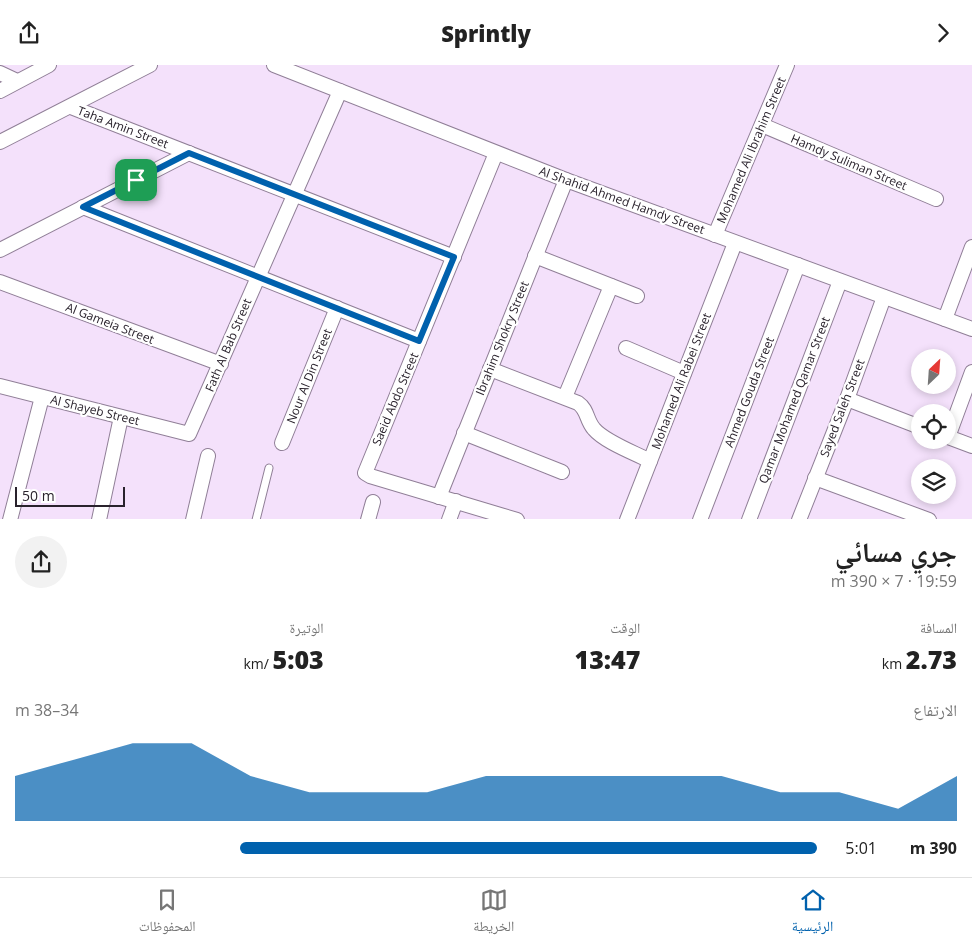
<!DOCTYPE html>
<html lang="ar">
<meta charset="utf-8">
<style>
body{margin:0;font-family:"Open Sans","Noto Naskh Arabic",sans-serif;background:#f2f2f2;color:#222;direction:rtl;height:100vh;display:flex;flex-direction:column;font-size:19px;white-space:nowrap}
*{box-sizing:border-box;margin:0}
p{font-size:16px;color:#767676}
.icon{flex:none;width:28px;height:28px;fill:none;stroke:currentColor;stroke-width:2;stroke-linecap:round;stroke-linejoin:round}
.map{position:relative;height:454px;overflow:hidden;direction:ltr}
.sheet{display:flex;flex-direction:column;background:#fff;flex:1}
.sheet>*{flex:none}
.needle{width:32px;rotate:25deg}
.fabs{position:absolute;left:911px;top:284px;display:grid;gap:10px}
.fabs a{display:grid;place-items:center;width:45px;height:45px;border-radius:50%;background:#fff;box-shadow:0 2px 8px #0003;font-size:25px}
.scale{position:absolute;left:15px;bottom:12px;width:110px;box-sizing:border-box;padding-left:5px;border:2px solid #29222c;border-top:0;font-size:14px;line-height:18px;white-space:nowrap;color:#29222c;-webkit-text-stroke:4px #fff;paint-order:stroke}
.pin{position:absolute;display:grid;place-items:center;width:42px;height:42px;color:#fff;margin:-21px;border-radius:10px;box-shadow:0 2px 8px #0006}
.round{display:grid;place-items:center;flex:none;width:52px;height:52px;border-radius:26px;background:#f2f2f2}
.headline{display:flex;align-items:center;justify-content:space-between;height:85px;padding:0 15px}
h1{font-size:28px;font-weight:800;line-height:38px}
.metrics{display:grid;grid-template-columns:repeat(3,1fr);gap:8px;height:85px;padding:5px 15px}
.metrics div{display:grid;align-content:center}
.metrics b{font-size:25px;font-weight:800}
.metrics small{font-size:14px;font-weight:400}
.metrics p{font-size:14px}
.chart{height:140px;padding:10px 15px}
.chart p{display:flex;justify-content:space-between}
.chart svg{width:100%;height:90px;margin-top:5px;fill:#0061ad;opacity:.7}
ul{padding:0 15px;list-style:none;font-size:16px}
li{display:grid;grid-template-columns:80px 60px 1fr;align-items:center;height:38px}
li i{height:12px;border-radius:6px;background:#0061ad}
header{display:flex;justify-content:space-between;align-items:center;height:65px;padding:0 15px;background:#fff;font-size:22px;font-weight:800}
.tabs{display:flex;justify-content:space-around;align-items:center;height:70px;border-top:1px solid #e0e0e0;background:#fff;font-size:14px;color:#767676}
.tabs a{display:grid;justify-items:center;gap:2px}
.tabs .on{color:#0061ad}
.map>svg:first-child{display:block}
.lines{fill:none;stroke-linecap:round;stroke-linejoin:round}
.lane-casing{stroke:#907f97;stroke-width:9}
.street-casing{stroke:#907f97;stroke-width:16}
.lane{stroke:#fff;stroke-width:7}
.street{stroke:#fff;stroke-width:14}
.route-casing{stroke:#fff;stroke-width:10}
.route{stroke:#0061ad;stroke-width:6}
.labels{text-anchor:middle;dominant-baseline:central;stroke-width:4.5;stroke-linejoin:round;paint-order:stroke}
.street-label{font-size:12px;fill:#29222c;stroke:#fff}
</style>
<header><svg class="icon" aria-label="forward" viewBox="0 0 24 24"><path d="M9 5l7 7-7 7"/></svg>Sprintly<svg class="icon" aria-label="share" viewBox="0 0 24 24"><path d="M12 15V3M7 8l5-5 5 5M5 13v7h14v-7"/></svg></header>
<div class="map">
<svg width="972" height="455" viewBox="0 0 972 455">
<rect width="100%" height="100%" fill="#f4e1fb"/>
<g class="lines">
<g class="lane-casing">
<polyline id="lane" points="256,455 269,403"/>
</g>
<g class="street-casing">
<g id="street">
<polyline points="274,0 566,115 972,264"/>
<polyline points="0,8 17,16"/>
<polyline points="0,26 49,0"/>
<polyline points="71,42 454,192"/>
<polyline points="762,60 936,134"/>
<polyline points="0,77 150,0"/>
<polyline points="496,88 365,408 370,411 517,455"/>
<polyline points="83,142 419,276"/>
<polyline points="715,170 787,0"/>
<polyline points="0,185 189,88"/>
<polyline points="535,191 637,231"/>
<polyline points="0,217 221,299"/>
<polyline points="945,254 972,182"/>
<polyline points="626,283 684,308"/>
<path d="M 490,304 L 578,338 C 588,345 586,355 594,364 C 605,377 635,388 650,396"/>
<polyline points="0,321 189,369 340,26"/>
<polyline points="565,332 611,221"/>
<polyline points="847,334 920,362"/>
<polyline points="464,368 562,407"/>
<polyline points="948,372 972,307"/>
<polyline points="948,372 972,381"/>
<polyline points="282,378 337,243"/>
<polyline points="815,413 929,455"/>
<polyline points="439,432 566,115"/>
<polyline points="10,455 42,332"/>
<polyline points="99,455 121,352"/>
<polyline points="193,455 208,391"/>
<polyline points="368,455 373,437"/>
<polyline points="449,455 456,436"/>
<polyline points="627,455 735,178"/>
<polyline points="700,455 798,200"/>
<polyline points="749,455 840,216"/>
<polyline points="799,455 847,334 884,232"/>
</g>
</g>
<use href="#lane" class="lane"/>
<use href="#street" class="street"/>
</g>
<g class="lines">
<g class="route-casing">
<polygon id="route" points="189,88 454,192 419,276 83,142"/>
</g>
<use href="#route" class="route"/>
</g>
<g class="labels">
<g class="street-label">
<text transform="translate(123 62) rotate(21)">Taha Amin Street</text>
<text transform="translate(751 85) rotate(-67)">Mohamed Ali Ibrahim Street</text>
<text transform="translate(849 97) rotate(23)">Hamdy Suliman Street</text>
<text transform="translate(622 135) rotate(20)">Al Shahid Ahmed Hamdy Street</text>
<text transform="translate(110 258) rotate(21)">Al Gameia Street</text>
<text transform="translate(502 273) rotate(-68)">Ibrahim Shokry Street</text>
<text transform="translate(228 280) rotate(-67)">Fath Al Bab Street</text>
<text transform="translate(309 311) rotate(-68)">Nour Al Din Street</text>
<text transform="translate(681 316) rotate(-69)">Mohamed Ali Rabei Street</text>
<text transform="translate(749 327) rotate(-69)">Ahmed Gouda Street</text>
<text transform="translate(395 334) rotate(-67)">Saeid Abdo Street</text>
<text transform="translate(794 335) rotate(-69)">Qamar Mohamed Qamar Street</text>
<text transform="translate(842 343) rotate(-69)">Sayed Saleh Street</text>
<text transform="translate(95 345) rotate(14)">Al Shayeb Street</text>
</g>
</g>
</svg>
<div class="fabs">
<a><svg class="needle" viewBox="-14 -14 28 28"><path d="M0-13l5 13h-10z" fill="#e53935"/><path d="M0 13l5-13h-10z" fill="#767676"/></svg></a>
<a><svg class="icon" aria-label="locate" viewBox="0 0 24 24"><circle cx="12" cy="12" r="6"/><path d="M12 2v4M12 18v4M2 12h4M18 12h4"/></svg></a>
<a><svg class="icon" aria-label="layers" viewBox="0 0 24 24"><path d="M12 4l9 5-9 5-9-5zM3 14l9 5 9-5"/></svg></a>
</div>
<div class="scale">50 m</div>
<div class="pin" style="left:136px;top:115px;background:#1e9e55"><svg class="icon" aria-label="arrive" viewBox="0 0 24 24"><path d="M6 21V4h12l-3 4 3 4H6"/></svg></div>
</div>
<section class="sheet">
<div class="headline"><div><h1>جري مسائي</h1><p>19:59 · 7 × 390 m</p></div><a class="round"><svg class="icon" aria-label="share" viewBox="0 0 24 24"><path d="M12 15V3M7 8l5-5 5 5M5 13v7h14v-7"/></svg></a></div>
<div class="metrics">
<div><p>المسافة</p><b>2.73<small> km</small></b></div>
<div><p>الوقت</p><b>13:47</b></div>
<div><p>الوتيرة</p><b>5:03<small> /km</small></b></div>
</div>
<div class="chart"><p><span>الارتفاع</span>34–38 m</p>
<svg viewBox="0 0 160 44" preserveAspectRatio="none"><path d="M0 44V22L10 14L20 6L30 6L40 22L50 30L60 30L70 30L80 22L90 22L100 22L110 22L120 22L130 30L140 30L150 38L160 22V44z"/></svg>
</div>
<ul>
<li><b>390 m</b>5:01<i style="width:72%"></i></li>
</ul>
</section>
<nav class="tabs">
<a class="on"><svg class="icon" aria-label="home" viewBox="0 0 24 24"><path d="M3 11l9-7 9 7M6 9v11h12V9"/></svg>الرئيسية</a>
<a><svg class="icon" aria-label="map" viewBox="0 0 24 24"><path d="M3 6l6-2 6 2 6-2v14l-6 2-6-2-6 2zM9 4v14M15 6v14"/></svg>الخريطة</a>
<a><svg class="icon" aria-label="saved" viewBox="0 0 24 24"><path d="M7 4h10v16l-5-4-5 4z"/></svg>المحفوظات</a>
</nav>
